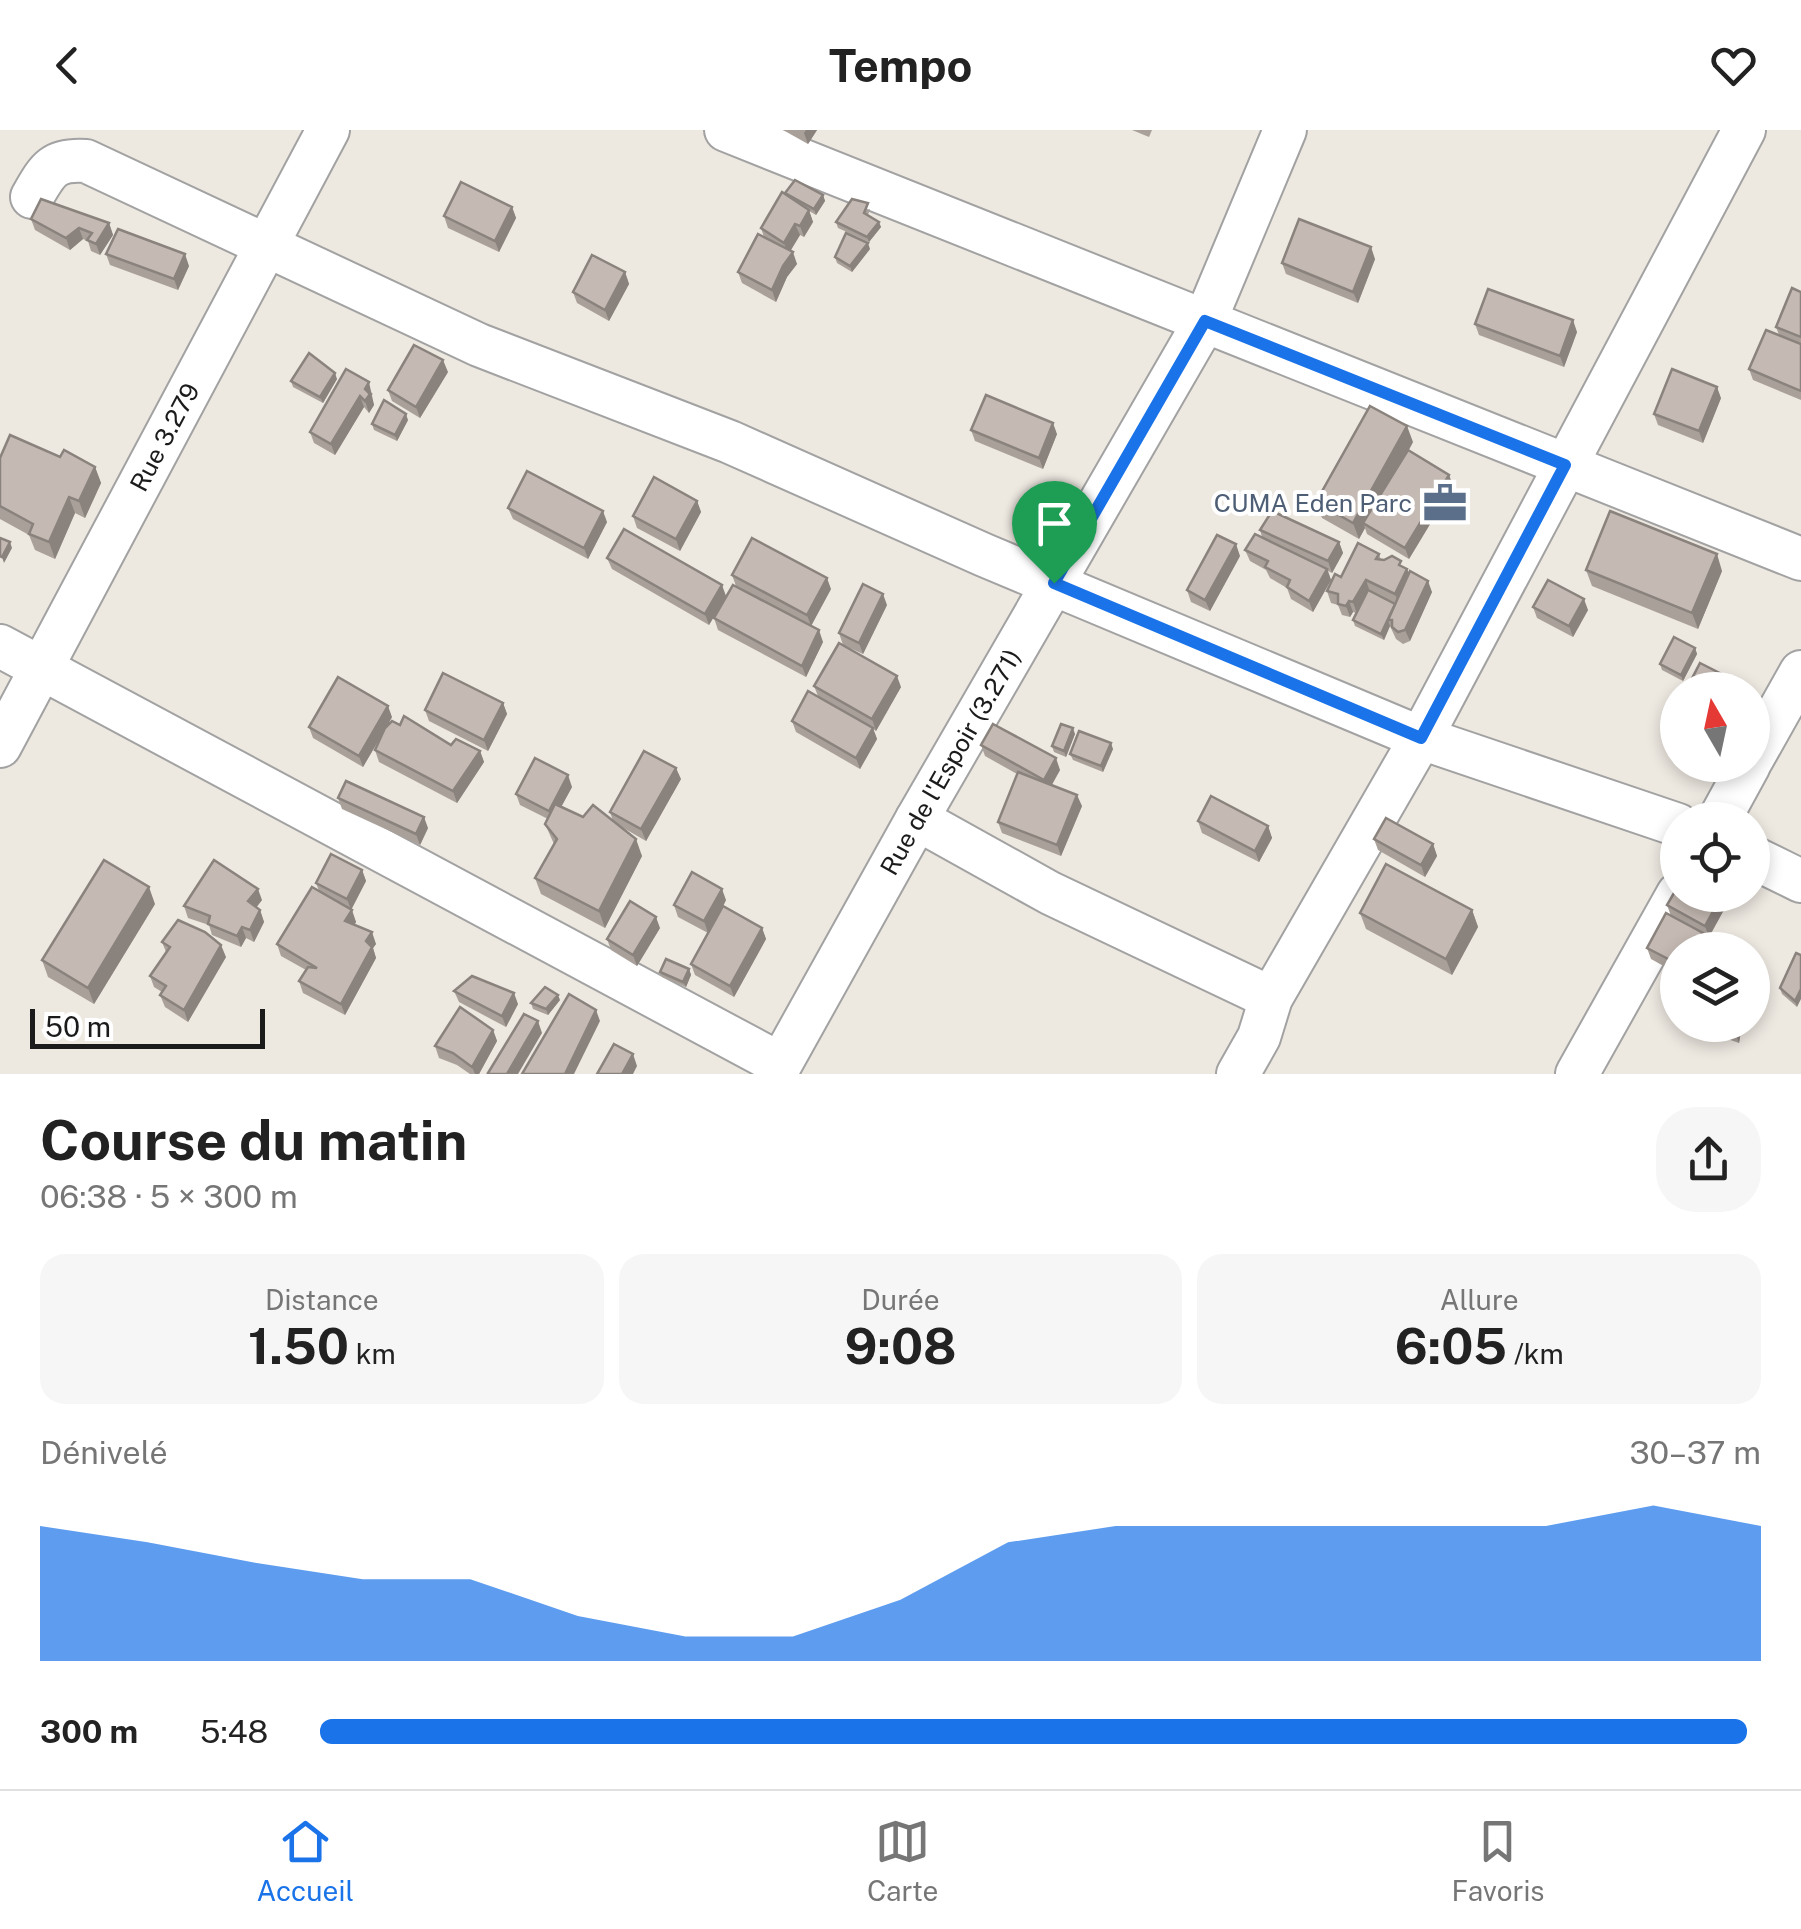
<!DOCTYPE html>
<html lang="fr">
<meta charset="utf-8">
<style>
body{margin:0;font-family:"Public Sans",sans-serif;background:#f6f6f6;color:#222;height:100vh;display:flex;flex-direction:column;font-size:38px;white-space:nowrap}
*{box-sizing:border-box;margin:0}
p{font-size:32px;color:#767676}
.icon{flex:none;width:55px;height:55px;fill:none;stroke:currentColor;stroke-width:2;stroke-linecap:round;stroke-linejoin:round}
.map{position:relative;height:944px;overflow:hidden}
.details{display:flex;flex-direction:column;background:#fff;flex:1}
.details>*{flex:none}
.needle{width:65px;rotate:351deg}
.controls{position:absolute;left:1660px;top:542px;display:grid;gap:20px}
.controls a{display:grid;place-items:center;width:110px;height:110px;border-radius:50%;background:#fff;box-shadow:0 5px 15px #0003;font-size:50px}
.scale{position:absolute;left:30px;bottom:25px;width:235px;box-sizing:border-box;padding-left:10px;border:5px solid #1b1b1b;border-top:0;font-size:28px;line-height:35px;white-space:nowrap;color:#1b1b1b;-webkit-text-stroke:8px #fff;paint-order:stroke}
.pin{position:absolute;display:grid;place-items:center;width:85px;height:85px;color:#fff;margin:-102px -42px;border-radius:50% 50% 50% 0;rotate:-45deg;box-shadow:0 0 10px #0007}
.pin .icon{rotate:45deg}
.round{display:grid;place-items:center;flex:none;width:105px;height:105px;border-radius:40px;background:#f6f6f6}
.head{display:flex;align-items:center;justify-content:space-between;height:170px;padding:0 40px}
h1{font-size:55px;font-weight:700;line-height:75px}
.stats{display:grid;grid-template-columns:repeat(3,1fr);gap:15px;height:170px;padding:10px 40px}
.stats div{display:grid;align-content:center;border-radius:25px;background:#f6f6f6;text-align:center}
.stats b{font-size:50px;font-weight:700}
.stats small{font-size:28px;font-weight:400}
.stats p{font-size:28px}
.chart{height:280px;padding:20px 40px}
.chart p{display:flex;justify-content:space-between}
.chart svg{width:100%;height:180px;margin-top:10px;fill:#1a73e8;opacity:.7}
ul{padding:0 40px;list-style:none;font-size:32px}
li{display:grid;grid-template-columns:160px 120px 1fr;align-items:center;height:75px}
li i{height:25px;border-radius:12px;background:#1a73e8}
header{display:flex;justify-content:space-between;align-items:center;height:130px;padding:0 40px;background:#fff;font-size:45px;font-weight:700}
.menu{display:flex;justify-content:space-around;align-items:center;height:140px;border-top:2px solid #e0e0e0;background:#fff;font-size:28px;color:#767676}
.menu a{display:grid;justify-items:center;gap:5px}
.menu .on{color:#1a73e8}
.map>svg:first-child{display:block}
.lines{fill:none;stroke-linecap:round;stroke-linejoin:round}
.minor-casing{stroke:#a2a2a2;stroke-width:46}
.minor{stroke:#fff;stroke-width:42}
.wall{fill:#a9a09a}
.shaded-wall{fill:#8a827d}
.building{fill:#c5bab3;stroke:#8a827d;stroke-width:2.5}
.route-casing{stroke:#fff;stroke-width:20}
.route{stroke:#1a73e8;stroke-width:12}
.labels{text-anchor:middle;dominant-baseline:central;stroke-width:8;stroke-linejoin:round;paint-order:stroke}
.street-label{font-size:25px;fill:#1b1b1b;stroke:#fff}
.service-label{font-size:25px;fill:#4e5e75;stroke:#fff;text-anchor:end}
</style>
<header><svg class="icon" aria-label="back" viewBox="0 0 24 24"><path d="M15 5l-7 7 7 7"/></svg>Tempo<svg class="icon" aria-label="heart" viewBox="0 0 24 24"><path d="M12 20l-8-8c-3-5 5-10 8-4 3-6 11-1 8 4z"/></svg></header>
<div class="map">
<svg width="1801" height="944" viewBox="0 0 1801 944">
<rect width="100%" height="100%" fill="#ede8e0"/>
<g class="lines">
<g class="minor-casing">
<g id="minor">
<polyline points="726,0 1801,429"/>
<path d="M 32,67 C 48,39 53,29 86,31 L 479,215 L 730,312 L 984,425 L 1421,608 L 1678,695"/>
<polyline points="0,516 780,934"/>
<path id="s1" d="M 0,616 L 328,0"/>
<polyline points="1752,629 1801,542"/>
<polyline points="917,689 1050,763 1271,868"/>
<polyline points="1719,690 1749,635"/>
<polyline points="1752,727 1801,751"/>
<path id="s2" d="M 775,944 L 917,689 L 1205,191 L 1285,0"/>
<polyline points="1238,944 1259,907 1271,868 1421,608 1744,0"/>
<polyline points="1577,944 1678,764"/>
</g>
</g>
<use href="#minor" class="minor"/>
</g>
<g class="wall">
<polygon points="783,0 817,0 808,14"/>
<polygon points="1132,0 1152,0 1149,7"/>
<polygon points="786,64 823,65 825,71 816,85 809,81 813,92 804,107 800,105 790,121 797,134 787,147 776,172 742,153 738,142 764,107 761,98"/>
<polygon points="512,77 516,88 499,122 448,98 444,86"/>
<polygon points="870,79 868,85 881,97 869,112 838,98 836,92"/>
<polygon points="31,89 109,93 113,105 100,125 91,121 88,111 83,109 70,120 35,100"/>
<polygon points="870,119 852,142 837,133 835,127"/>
<polygon points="106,124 189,136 178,160 110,135"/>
<polygon points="1375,129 1358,173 1286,144 1282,133"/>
<polygon points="625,142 629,154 609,191 577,173 573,162"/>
<polygon points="1801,162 1801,270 1753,250 1749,239 1779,205 1776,197"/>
<polygon points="1475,194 1577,202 1564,237 1479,205"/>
<polygon points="346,239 373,264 371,266 374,275 369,283 364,277 335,325 314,313 310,302"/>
<polygon points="448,242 420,288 392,271 388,260"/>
<polygon points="337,249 323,273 293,257 291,251"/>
<polygon points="1721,268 1703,313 1658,295 1654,284"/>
<polygon points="408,290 397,311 374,300 372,294"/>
<polygon points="971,300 1057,304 1043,339 975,311"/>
<polygon points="1413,312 1409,320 1449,345 1453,356 1409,429 1367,404 1365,398 1359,409 1322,388 1316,372"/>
<polygon points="60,327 95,337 101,353 85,388 75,383 55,429 35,420 29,405 0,389 0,328"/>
<polygon points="697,371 701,382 680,421 637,398 633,386"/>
<polygon points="508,378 607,392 588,429 513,389"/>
<polygon points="1260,400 1339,412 1343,423 1332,443 1328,441 1331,450 1313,482 1291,469 1287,458 1270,448 1266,440 1250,431 1245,420 1262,407"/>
<polygon points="1379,424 1381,430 1403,437 1432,462 1410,511 1403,514 1396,509 1390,496 1384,510 1355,496 1353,490 1356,483 1353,482 1350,487 1342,485 1338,475 1331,473 1327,461 1341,447"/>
<polygon points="1240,426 1210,481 1191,472 1187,460"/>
<polygon points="607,428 726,466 709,495 612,439"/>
<polygon points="1586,440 1722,441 1698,499 1592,456"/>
<polygon points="732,445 831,459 811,496 736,456"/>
<polygon points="887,475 863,524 843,515 839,503"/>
<polygon points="1533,477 1588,480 1573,507 1537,488"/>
<polygon points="714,488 823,512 806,547 718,500"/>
<polygon points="1695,518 1697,524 1683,551 1662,540 1660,534"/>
<polygon points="814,556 901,557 876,601 873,599 877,609 860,639 796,602 792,591 818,566"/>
<polygon points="503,573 507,584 488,621 429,591 425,580"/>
<polygon points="392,587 387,596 451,615 480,621 484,632 457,673 379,632 375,620 383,603 363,637 313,608 309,597"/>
<polygon points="1075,604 1066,627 1054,622 1052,616"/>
<polygon points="981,615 1060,640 1052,655 1082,676 1061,726 1002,703 998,692 1017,644 985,626"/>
<polygon points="1113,619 1103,642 1073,630 1070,624"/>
<polygon points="681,649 646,711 620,696 642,726 605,798 541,764 535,748 554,714 545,694 548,689 520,675 516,664 572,657 561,677 583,687 613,691 610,682"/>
<polygon points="338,668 428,698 420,715 342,679"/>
<polygon points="1198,691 1268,696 1272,708 1259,732 1202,703"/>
<polygon points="1374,709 1433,714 1437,726 1425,747 1378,720"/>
<polygon points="362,740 366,751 351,780 356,792 354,795 376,814 373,818 376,828 345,885 303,863 299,851 306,840 281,826 277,814 319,761 316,753"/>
<polygon points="1722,765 1726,776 1709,807 1703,804 1707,815 1678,820 1678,844 1651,829 1647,818 1671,786 1667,775"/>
<polygon points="262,770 256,777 260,780 264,792 254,812 246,808 241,817 212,805 209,795 188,788 184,776"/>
<polygon points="726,770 723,777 762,798 766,809 734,867 695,845 691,834 708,803 678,787 674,775"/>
<polygon points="155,774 94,874 48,847 42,830"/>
<polygon points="1472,780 1478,797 1452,845 1366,799 1360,783"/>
<polygon points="660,798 637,836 611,820 607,809"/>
<polygon points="162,812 226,827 188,892 165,877 160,865 162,862 154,857 150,846 166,822"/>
<polygon points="1796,823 1797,877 1782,864 1780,858"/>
<polygon points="689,839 691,845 686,857 662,847 660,842"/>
<polygon points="454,861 518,874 506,897 459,872"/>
<polygon points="560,870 548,885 533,879 531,873"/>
<polygon points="1697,895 1742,895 1739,913 1719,906 1701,908"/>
<polygon points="493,900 497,911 479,944 470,944 457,935 439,928 435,916"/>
</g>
<g class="shaded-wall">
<polygon points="806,0 817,0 808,14 804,3"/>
<polygon points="823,65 825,71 816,85 814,79"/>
<polygon points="512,77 516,88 499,122 495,111"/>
<polygon points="809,80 813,92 804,107 800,96"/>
<polygon points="879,92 881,97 869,112 867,107"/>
<polygon points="109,93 113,105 100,125 96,114"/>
<polygon points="795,94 800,105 788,125 784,113"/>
<polygon points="79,98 83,109 70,120 66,108"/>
<polygon points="868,113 870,119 852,142 850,136"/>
<polygon points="1371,117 1375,129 1358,173 1353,162"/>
<polygon points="793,122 797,134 787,147 776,172 772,160 783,136"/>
<polygon points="185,124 189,136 178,160 174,149"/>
<polygon points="625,142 629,154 609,191 605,180"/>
<polygon points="1573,190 1577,202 1564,237 1560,226"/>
<polygon points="443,230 448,242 420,288 416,277"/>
<polygon points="335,243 337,249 323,273 320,267"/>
<polygon points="369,252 374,275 369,283 365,271 365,259"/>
<polygon points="1717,257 1721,268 1703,313 1699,301"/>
<polygon points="360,266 364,277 335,325 331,314"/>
<polygon points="406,284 408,290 397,311 395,305"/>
<polygon points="1053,293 1057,304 1043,339 1039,328"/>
<polygon points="1407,296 1413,312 1366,395 1363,393 1365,398 1359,409 1353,393"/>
<polygon points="95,337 101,353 85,388 79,371"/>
<polygon points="1449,345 1453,356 1409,429 1405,418"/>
<polygon points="69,367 75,383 55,429 49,412"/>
<polygon points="697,371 701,382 680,421 676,409"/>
<polygon points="603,381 607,392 588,429 584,418"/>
<polygon points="10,412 12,418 4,433 2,427"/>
<polygon points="1339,412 1343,423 1332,443 1328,431"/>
<polygon points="1236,414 1240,426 1210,481 1205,470"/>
<polygon points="1717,424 1722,441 1698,499 1692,483"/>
<polygon points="1327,439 1331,450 1313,482 1309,471"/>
<polygon points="1407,439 1411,450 1399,475 1395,464"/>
<polygon points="827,448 831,459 811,496 807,485"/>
<polygon points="1366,450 1370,462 1357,484 1353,472"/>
<polygon points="1428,451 1432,462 1410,511 1405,500"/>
<polygon points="722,455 726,466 709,495 705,484"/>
<polygon points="883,464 887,475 863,524 859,513"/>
<polygon points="1584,469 1588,480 1573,507 1569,496"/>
<polygon points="1349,471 1353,482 1350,487 1346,476"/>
<polygon points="1395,474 1388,490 1390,496 1384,510 1381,504"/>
<polygon points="819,500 823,512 806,547 802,536"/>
<polygon points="1695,518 1697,524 1683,551 1681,545"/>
<polygon points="897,546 901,557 876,601 872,589"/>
<polygon points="503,573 507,584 488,621 484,610"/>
<polygon points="388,576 392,587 363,637 359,626"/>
<polygon points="873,598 877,609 860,639 856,628"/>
<polygon points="1073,598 1075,604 1066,627 1064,621"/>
<polygon points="1111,613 1113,619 1103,642 1101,636"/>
<polygon points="480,621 484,632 457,673 453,661"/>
<polygon points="1056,628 1060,640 1048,661 1044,650"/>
<polygon points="676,638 681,649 646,711 641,699"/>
<polygon points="568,645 572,657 553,692 549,681"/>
<polygon points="1077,665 1082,676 1061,726 1057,715"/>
<polygon points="424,687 428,698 420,715 416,704"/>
<polygon points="1268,696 1272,708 1259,732 1255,721"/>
<polygon points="636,709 642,726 605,798 599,781"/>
<polygon points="1433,714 1437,726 1425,747 1421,735"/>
<polygon points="362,740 366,751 351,780 347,769"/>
<polygon points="149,757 155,774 94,874 88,858"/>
<polygon points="258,759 262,770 252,783 248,771"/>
<polygon points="722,759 726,770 708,803 704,791"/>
<polygon points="1722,765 1726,776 1709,807 1705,796"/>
<polygon points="260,780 264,792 254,812 250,800"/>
<polygon points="352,780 356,792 350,803 345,791"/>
<polygon points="1472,780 1478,797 1452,845 1446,829"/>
<polygon points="656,787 660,798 637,836 633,825"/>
<polygon points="242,797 246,808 241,817 237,806"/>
<polygon points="762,798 766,809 734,867 730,856"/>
<polygon points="372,802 376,814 373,818 376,828 345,885 341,874 366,811"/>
<polygon points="1703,803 1707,815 1704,820 1693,820"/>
<polygon points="221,815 226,827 188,892 184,880"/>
<polygon points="689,839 691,845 686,857 683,852"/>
<polygon points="1801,859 1801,869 1797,877 1795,871"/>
<polygon points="514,863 518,874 506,897 502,886"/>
<polygon points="558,865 560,870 548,885 546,879"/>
<polygon points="596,880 600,891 574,944 565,944"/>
<polygon points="538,891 542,903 518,944 507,944"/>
<polygon points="1736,895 1742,895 1739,913 1735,902"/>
<polygon points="493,900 497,911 479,944 475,944 472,937"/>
<polygon points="633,924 637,936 633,944 622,944"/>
</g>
<g class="building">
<polygon points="795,50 823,65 814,79 785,63"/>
<polygon points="461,52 512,77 495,111 444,86"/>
<polygon points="782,62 809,80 800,96 795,94 784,113 761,98"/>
<polygon points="41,69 109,93 96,114 87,110 92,103 79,98 66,108 31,89"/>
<polygon points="852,69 868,73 864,83 879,92 867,107 836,92"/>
<polygon points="1299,89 1371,117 1353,162 1282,133"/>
<polygon points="118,99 185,124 174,149 106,124"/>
<polygon points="846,103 868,113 850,136 835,127"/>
<polygon points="758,104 793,122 783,136 772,160 738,142"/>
<polygon points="592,125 625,142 605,180 573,162"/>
<polygon points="1792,158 1801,162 1801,207 1776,197"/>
<polygon points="1488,159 1573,190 1560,226 1475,194"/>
<polygon points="1766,200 1801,214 1801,261 1749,239"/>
<polygon points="414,215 443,230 416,277 388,260"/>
<polygon points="309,223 335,243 320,267 291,251"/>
<polygon points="346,239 369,252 365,259 370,264 365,271 360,266 331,314 310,302"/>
<polygon points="1672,239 1717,257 1699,301 1654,284"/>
<polygon points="986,265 1053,293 1039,328 971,300"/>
<polygon points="384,270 406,284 395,305 372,294"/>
<polygon points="1370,276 1407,296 1353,393 1316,372"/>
<polygon points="10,305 60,327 64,320 95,337 79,371 69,367 49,412 29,404 33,394 0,376 0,328"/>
<polygon points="1408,320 1449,345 1405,418 1363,393"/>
<polygon points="527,341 603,381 584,418 508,378"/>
<polygon points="654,347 697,371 676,409 633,386"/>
<polygon points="1272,381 1339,412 1328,431 1260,400"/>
<polygon points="1610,381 1717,424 1692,483 1586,440"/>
<polygon points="624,399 722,455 705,484 607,428"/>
<polygon points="1255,404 1327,439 1309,471 1287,457 1290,450 1265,437 1268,431 1245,420"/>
<polygon points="1217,405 1236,414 1205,470 1187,460"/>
<polygon points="0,408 10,412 2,427 0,426"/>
<polygon points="752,408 827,448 807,485 732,445"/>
<polygon points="1358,413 1379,424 1376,429 1384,430 1392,426 1401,431 1399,435 1407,439 1395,464 1366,450 1353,472 1349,471 1346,476 1338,474 1338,464 1327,461 1335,444 1341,447"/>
<polygon points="1410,441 1428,451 1405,500 1398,502 1392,497 1392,490 1388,490"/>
<polygon points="1548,450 1584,469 1569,496 1533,477"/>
<polygon points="863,454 883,464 859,513 839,503"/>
<polygon points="733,455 819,500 802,536 714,488"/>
<polygon points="1368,460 1395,474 1381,504 1353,490"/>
<polygon points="1674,507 1695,518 1681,545 1660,534"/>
<polygon points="839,513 897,546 872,589 814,556"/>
<polygon points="1700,533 1747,557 1745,560 1686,560"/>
<polygon points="443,543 503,573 484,610 425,580"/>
<polygon points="338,547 388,576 359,626 309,597"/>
<polygon points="808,561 873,598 856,628 792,591"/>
<polygon points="404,586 451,615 456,609 480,621 453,661 375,620 385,598 392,591 400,595"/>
<polygon points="993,594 1056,628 1044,650 981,615"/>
<polygon points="1061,594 1073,598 1064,621 1052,616"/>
<polygon points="1079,601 1111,613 1101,636 1070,624"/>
<polygon points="644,621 676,638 641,699 610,682"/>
<polygon points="535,628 568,645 549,681 516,664"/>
<polygon points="1018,642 1077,665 1057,715 998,692"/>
<polygon points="346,651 424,687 416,704 338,668"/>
<polygon points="1211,666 1268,696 1255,721 1198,691"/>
<polygon points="555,674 583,687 593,675 636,709 599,781 535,748 557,709 545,694"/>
<polygon points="1386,688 1433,714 1421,735 1374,709"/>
<polygon points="331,724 362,740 347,769 316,753"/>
<polygon points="104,730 149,757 88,858 42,830"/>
<polygon points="214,730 258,759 248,771 260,780 250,800 242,797 237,806 208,794 210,786 184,776"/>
<polygon points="1386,734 1472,780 1446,829 1360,783"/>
<polygon points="692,742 722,759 704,791 674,775"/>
<polygon points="1678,756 1678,765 1722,765 1705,796 1667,775"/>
<polygon points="312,757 352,780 345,791 372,802 366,811 372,817 341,874 299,851 308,837 317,838 277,814"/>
<polygon points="630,771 656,787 633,825 607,809"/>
<polygon points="723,776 762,798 730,856 691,834"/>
<polygon points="1666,783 1703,803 1693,820 1678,820 1678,834 1647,818"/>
<polygon points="178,790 205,802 221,815 184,880 160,865 166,856 150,846 170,817 162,812"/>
<polygon points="1796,823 1801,825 1801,859 1795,871 1780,858"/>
<polygon points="666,829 689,839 683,852 660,842"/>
<polygon points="472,846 514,863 502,886 454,861"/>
<polygon points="545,857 558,865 546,879 531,873"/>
<polygon points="569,864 596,880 565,944 522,944"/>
<polygon points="460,877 493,900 472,937 453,923 435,916"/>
<polygon points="524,884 538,891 507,944 490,944 488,943"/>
<polygon points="1716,895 1736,895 1735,902"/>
<polygon points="614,914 633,924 622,944 597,944"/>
</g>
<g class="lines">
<g class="route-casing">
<polygon id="route" points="1205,191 1565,335 1421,608 1054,453"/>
</g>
<use href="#route" class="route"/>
</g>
<defs>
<g id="office-bare" transform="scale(3.45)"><path d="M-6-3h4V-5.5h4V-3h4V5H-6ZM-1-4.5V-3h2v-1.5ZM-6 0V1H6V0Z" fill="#5c6f8a" stroke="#fff" stroke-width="2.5" paint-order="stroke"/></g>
</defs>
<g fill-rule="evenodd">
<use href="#office-bare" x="1445" y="373"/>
</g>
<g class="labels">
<g class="street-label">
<text stroke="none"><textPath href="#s1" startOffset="350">Rue 3.279</textPath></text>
<text stroke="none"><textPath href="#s2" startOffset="358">Rue de l'Espoir (3.271)</textPath></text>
</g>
<g class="service-label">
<text x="1412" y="373">CUMA Eden Parc</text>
</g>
</g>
</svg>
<div class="controls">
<a><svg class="needle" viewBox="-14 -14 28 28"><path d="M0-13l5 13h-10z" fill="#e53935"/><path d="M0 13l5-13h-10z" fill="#767676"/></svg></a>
<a><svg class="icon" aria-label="locate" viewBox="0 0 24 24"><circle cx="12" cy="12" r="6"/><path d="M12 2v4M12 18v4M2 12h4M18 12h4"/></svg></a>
<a><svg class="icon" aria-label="layers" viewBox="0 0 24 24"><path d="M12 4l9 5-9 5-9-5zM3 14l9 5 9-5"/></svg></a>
</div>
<div class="scale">50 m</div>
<div class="pin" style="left:1054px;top:453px;background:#1e9e55"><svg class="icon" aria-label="arrive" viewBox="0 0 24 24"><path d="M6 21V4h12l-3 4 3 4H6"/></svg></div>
</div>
<section class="details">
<div class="head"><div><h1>Course du matin</h1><p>06:38 · 5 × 300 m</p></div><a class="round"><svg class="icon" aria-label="share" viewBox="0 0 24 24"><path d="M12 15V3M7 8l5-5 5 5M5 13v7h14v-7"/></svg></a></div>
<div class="stats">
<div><p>Distance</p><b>1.50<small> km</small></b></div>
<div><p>Durée</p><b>9:08</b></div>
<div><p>Allure</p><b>6:05<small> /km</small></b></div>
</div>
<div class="chart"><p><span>Dénivelé</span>30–37 m</p>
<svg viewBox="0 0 160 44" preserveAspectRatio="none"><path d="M0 44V11L10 15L20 20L30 24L40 24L50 33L60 38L70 38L80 29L90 15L100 11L110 11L120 11L130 11L140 11L150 6L160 11V44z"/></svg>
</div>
<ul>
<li><b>300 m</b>5:48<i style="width:99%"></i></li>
</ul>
</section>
<nav class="menu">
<a class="on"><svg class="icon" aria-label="home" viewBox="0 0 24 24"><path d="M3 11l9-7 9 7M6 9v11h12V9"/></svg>Accueil</a>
<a><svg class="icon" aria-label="map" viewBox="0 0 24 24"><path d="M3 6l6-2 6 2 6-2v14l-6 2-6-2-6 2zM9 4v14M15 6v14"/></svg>Carte</a>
<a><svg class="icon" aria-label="saved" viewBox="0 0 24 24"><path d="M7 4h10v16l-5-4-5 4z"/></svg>Favoris</a>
</nav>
